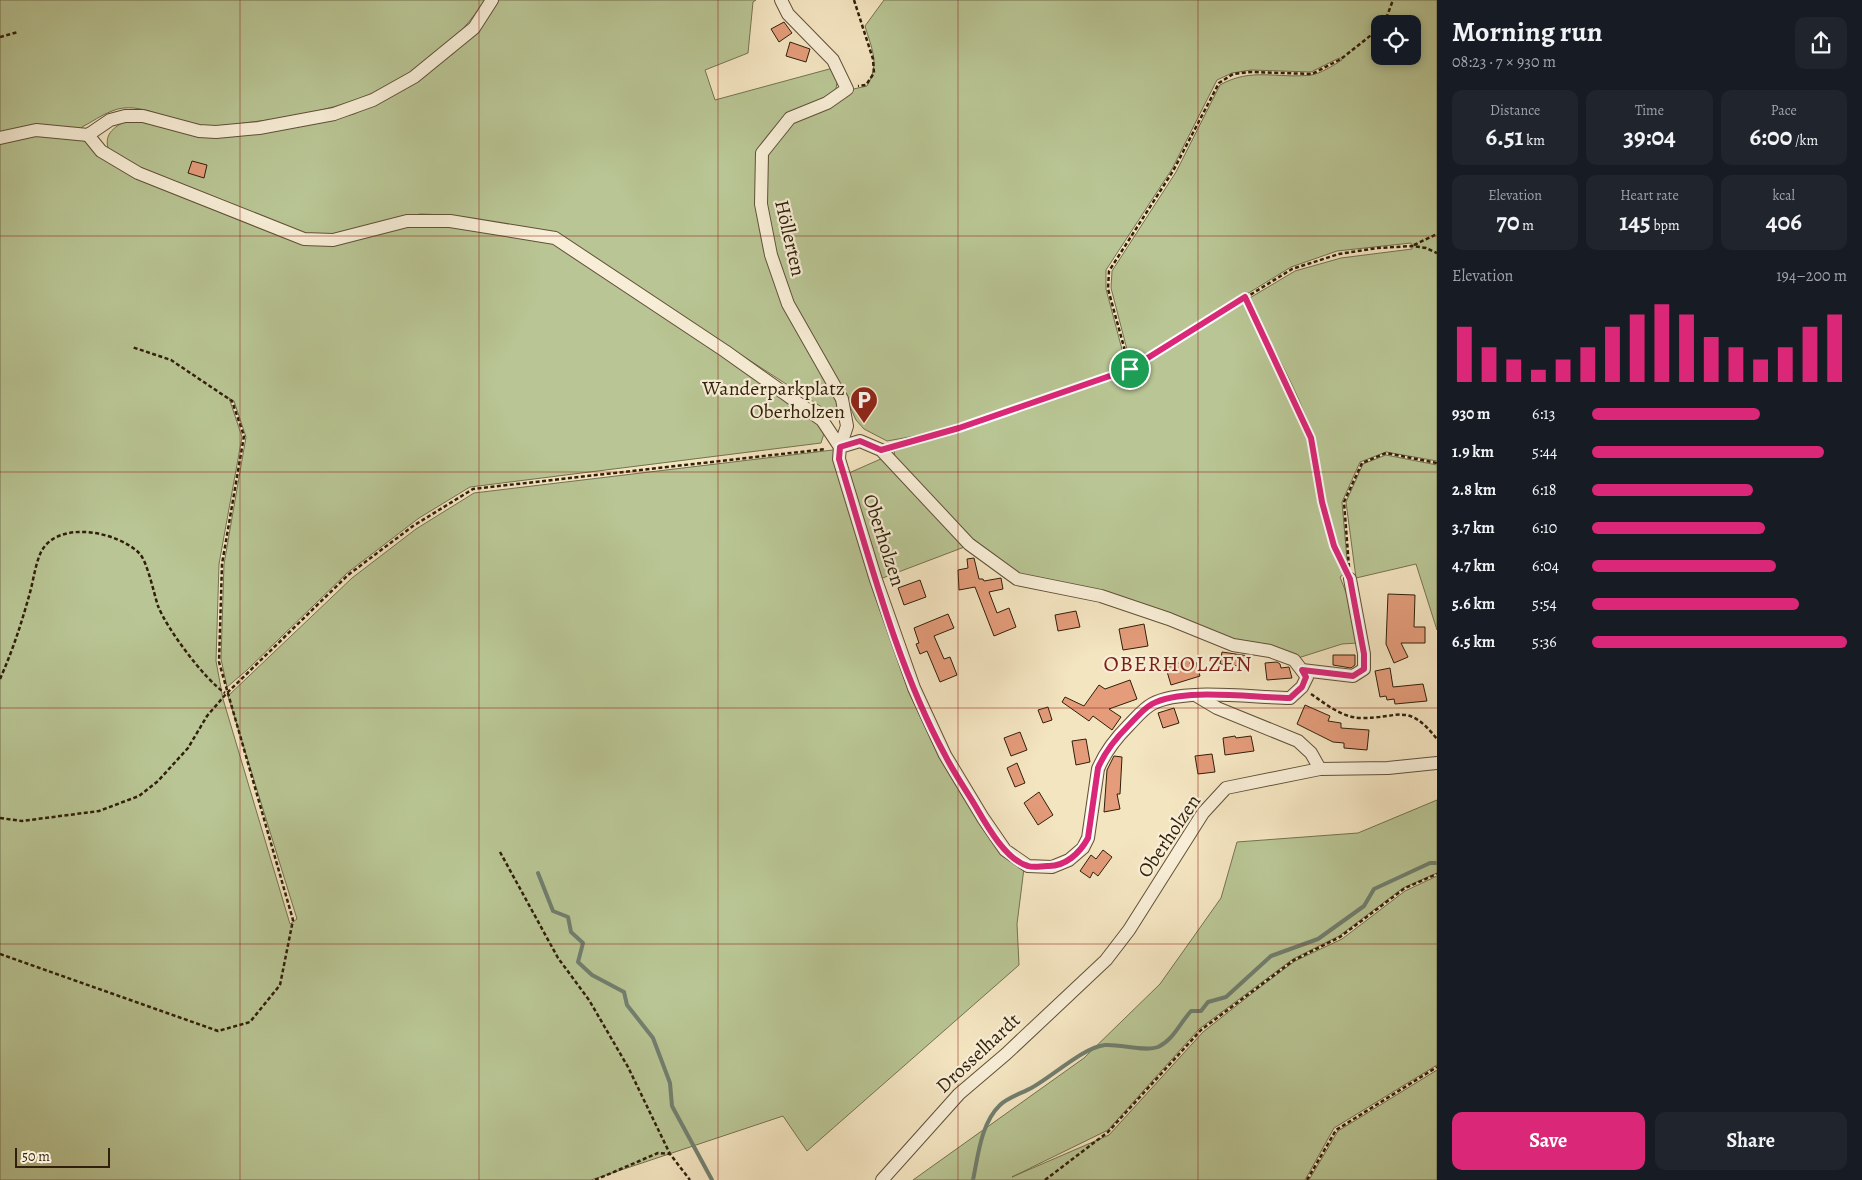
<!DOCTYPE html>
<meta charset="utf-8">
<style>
body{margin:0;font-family:Alegreya,serif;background:#20242c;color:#f1f3f6;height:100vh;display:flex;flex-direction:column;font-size:19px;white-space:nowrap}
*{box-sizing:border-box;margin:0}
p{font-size:16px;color:#9ea1a6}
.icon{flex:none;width:28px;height:28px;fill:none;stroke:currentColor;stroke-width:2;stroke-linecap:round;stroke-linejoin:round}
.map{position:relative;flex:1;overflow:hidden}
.sheet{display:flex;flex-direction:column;background:#171b24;width:425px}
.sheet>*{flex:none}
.buttons{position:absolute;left:1371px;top:15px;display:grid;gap:10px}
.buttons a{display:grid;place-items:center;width:50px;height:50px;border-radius:10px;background:#171b24;box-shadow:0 2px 8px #0003;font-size:25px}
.scale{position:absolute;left:15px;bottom:12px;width:95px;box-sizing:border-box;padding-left:5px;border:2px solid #301f0a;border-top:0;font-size:14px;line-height:18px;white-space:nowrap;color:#301f0a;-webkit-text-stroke:4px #f8eed7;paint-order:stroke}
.pin{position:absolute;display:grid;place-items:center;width:42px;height:42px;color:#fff;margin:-21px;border:2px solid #fff;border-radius:50%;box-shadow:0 1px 5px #0007}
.round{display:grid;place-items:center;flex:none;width:52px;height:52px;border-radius:10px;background:#20242c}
.overview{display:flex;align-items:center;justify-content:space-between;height:85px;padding:0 15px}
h1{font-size:28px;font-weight:700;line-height:38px}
.metrics{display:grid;grid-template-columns:repeat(3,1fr);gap:8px;height:85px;padding:5px 15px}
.metrics div{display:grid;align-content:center;border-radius:10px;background:#20242c;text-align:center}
.metrics b{font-size:25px;font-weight:700}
.metrics small{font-size:14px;font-weight:400}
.metrics p{font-size:14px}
.chart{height:140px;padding:10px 15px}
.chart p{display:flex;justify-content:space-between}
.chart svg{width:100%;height:90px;margin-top:5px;stroke:#db2777;stroke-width:6}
.cta{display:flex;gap:10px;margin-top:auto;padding:10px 15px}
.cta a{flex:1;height:58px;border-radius:10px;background:#db2777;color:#fff;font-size:20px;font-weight:700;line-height:58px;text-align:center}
.cta a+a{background:#20242c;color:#f1f3f6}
ul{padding:0 15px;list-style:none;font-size:16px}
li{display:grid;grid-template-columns:80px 60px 1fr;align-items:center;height:38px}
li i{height:12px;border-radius:6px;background:#db2777}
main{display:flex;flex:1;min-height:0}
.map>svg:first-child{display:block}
.green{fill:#b9c594;stroke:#74724f;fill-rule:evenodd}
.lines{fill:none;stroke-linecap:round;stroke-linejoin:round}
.stream{stroke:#717f6f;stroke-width:4}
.building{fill:#e49c7a;stroke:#301f0a}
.minor-casing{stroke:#615038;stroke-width:14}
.path{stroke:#301f0a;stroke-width:2.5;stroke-dasharray:4 2.5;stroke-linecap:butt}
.minor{stroke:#f8eed7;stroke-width:12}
.route-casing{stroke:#fff;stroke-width:10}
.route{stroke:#db2777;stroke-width:6}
.grid{fill:none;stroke:#8f2418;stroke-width:1;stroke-opacity:0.55}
.labels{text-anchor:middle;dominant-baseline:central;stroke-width:4.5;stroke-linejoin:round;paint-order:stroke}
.street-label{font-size:20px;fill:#301f0a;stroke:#f8eed7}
.poi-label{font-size:20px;fill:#301f0a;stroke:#f8eed7;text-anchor:end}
.quarter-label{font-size:22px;letter-spacing:1px;fill:#7a1f14;stroke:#f8eed7}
</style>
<main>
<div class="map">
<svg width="1437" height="1180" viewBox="0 0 1437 1180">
<rect width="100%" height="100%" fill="#f4e5c1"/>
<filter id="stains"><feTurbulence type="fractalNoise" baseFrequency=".004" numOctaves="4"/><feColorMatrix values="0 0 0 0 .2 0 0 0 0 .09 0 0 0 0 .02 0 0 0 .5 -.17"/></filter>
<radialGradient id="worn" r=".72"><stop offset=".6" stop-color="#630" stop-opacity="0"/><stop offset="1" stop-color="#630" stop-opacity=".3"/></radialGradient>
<g class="green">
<path d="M 0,0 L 485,0 C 432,80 352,110 260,121 C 241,123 219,128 200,126 C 172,124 140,99 112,111 C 101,115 92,122 82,127 L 82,133 L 99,153 L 301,243 L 408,224 L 451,226 L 556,243 L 818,421 L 825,430 L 821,443 L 470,487 L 419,518 L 347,573 L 247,670 L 227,687 L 221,659 L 224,564 L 246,437 L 234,401 L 229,398 L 242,437 L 219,564 L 216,661 L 223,699 L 290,924 L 297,919 L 228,696 L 352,578 L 416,529 L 474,493 L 833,450 L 909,692 L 939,757 L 979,823 L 1024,868 L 1017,924 L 1019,965 L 807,1151 L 783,1116 L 591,1180 L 0,1180 Z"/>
<path d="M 498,0 L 756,0 L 753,2 L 748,53 L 705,70 L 715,100 L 833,68 L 837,82 L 836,89 L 759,153 L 763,237 L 840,410 L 838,415 L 834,415 L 556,235 L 449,215 L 420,214 L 330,236 L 303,235 L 140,171 L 109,152 C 103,134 113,128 127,120 L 167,126 L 198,135 L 313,124 L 354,114 L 414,84 L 455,52 L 473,33 Z"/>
<path d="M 884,0 L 1437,0 L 1437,461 L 1386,452 L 1360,462 L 1342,502 L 1348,571 C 1320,534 1326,476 1312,434 C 1297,388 1270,343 1248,299 L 1295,271 L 1341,258 L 1412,249 L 1411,243 L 1337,251 L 1291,267 L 1131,365 L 1111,288 L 1112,271 L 1176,172 L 1220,85 C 1251,67 1278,79 1311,75 C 1320,74 1334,65 1342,60 L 1339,58 L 1311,72 L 1251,70 L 1232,73 L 1217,80 L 1172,169 L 1106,270 L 1106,289 L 1128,372 L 1149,362 L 1245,301 L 1308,440 L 1319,504 L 1344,574 L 1340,577 L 1354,613 L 1357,643 L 1342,644 L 1298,658 L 1026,578 L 974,542 L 895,457 L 894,451 L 929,439 L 926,434 L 887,441 L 864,429 L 856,420 L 845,396 L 790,304 L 762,204 L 764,154 L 790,119 L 849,90 L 867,86 C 880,63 872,50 865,26 ZM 1380,24 L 1412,24 L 1412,56 L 1380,56 Z"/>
<polygon points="1386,455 1437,465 1437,630 1416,564 1356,578 1346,502 1363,464"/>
<polygon points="883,458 967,546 880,579 849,473"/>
<polygon points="1437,800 1437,873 1403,888 1339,936 1293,959 1199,1029 1108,1130 1012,1177 1109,1135 1203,1032 1259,988 1295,961 1342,939 1405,891 1437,876 1437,1065 1334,1128 1305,1180 913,1180 1084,1058 1160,984 1221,898 1237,842 1358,833"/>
<polygon points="1437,1070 1437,1180 1309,1180 1338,1131"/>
</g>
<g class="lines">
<g class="stream">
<polyline points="538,873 553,911 568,917 571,932 583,943 578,962 592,975 624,992 627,1005 653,1038 670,1083 672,1106 712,1180"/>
<path d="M 973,1180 C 978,1156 981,1123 1000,1105 C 1008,1097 1023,1093 1033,1087 C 1053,1076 1084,1047 1105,1045 C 1121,1044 1145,1052 1158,1047 C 1174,1039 1180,1023 1191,1011 L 1201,1011 L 1208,1002 L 1226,997 L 1271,956 L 1318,939 L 1364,906 L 1374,889 L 1430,863 L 1437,863"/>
</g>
</g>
<g class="building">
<polygon points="784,22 792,33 779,42 771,29"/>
<polygon points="790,42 810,49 806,62 786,56"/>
<polygon points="192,161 207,165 204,178 188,173"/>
<polygon points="974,558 979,579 983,579 984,581 1001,578 1003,589 989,592 997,613 1009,608 1016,627 994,636 975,587 959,590 958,570 968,568 967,559"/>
<polygon points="920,580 926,597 904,605 898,588"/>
<polygon points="1388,594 1415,595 1414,627 1425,627 1425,643 1401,643 1408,657 1394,663 1386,644"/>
<polygon points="1076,611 1080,627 1058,631 1055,615"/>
<polygon points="948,614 954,628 934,636 944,659 950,657 957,675 940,682 927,651 920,654 916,644 919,643 914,628"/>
<polygon points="1144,624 1148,646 1123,650 1119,629"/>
<polygon points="1222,652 1249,656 1248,667 1220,664"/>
<polygon points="1333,655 1355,655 1355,665 1351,668 1333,665"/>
<polygon points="1189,659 1190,664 1196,662 1200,676 1171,685 1166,668"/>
<polygon points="1277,662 1280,664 1281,668 1289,667 1292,678 1267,680 1265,663"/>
<polygon points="1390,668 1393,687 1423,684 1427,701 1395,704 1394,699 1387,700 1386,696 1380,697 1375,671"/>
<polygon points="1130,680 1137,699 1109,709 1121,717 1112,730 1093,716 1089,721 1062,702 1065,697 1084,706 1099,685 1105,689"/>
<polygon points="1305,705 1330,716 1328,721 1341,723 1341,728 1369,730 1367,750 1344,748 1344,743 1333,742 1297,724"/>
<polygon points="1048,707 1052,720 1043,723 1038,710"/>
<polygon points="1174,708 1179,723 1163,728 1158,713"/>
<polygon points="1020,732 1027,750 1011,756 1004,738"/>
<polygon points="1235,736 1236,738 1251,736 1254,751 1225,755 1223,738"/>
<polygon points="1086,739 1090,762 1076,765 1072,741"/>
<polygon points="1212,754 1215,772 1198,774 1195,756"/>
<polygon points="1114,756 1122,757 1120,794 1117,794 1120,809 1104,812 1107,770"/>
<polygon points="1017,763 1025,783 1015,787 1007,768"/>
<polygon points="1039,792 1053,815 1038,825 1024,803"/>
<polygon points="1103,850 1112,857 1098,876 1093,872 1090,878 1080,871 1091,855 1096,859"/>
</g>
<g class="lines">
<g class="minor-casing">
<g id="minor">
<path d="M 781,0 L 788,14 L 833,60 L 847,89 L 827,103 L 790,118 L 762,153 L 761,204 L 771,255 L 788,304 L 842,399 L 847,426 L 840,447 L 839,459 L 876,580 L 914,688 L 945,755 L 983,818 L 1005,850 L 1028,866 L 1052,867 L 1069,860 L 1083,848 L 1088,838 L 1098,769 C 1105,752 1116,738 1129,725 C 1136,718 1143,709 1152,704 C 1182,687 1255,698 1290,698 L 1302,687 L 1307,677 L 1294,660 L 1270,651 L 1233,645 L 1169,619 L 1101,596 L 1017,579 L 969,544 L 881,450 L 860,441 L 840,447"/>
<polyline points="88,135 101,151 138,173 304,239 333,240 407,221 450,221 555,238 725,351 822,420 840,447"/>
<polyline points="0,138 36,130 88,135 110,120 125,116 143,116 199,131 216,132 259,128 334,114 373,100 414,77 474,28 492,0"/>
<polyline points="1302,670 1353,676 1364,669 1364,654 1350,579"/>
<polyline points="1197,696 1217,708 1298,741 1311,753 1320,769"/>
<polyline points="882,1180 959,1094 1006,1054 1106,960 1129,930 1203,813 1226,788 1320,769 1388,768 1437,763"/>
</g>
</g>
<g class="path">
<polyline points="854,0 873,59 874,73 866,85 858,86"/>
<polyline points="1384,24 1393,0"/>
<polyline points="0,37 18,32"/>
<polyline points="1414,245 1437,234"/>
<polyline points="1245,297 1311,438 1322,502 1334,546 1345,568"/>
<polyline points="1130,369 1108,289 1109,271 1173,171 1219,83 1233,74 1251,72 1312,74 1341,59 1380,28"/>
<polyline points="894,446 959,428 1130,369 1292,269 1339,254 1377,248 1413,246 1426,248 1437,253"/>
<polyline points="1349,567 1344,502 1362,463 1386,453 1437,463"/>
<path d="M 0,679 C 12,652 21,625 29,596 C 33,583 35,565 41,552 C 58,519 118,532 139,553 C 147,560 154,594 158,606 C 167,629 205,680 225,693"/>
<path d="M 1311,694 C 1326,704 1341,717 1360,718 C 1399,719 1407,701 1437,739"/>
<polyline points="0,818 22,821 99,811 139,796 158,781 188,748 207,716 226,694 348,575 413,526 473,489 826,449"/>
<polyline points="500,852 558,958 589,1000 628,1067 670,1154"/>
<polyline points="0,954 218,1031 250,1022 280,985 293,920 219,662 222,564 244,436 232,401 171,360 132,347"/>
<polyline points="595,1180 658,1153 670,1154 690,1180"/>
<polyline points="1045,1180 1108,1132 1201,1030 1294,960 1340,937 1405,888 1437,874"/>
<polyline points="1307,1180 1336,1130 1437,1067"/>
</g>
<use href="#minor" class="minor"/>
</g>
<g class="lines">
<g class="route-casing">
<path id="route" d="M 1245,297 L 1311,438 L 1322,502 L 1334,546 L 1350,579 L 1364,654 L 1364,669 L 1353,676 L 1302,670 L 1306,677 L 1302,687 L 1290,698 C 1255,698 1182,687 1152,704 C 1143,709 1136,718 1129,725 C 1116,738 1105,751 1098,768 L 1088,838 C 1080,853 1065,867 1047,866 C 1041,866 1034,868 1028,866 C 1006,860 987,826 976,807 C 966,790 954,773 945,755 C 897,667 869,556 839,459 L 840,447 L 860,441 L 881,450 L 959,428 L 1130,369 Z"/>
</g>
<use href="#route" class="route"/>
</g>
<path class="grid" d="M 240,0 L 240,1180M 479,0 L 479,1180M 718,0 L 718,1180M 958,0 L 958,1180M 1198,0 L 1198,1180M 0,236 L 1437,236M 0,472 L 1437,472M 0,708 L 1437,708M 0,944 L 1437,944"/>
<defs>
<g id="parking-pin" transform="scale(1.4375)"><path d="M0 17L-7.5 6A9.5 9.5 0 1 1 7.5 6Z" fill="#8f2418" stroke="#f8eed7"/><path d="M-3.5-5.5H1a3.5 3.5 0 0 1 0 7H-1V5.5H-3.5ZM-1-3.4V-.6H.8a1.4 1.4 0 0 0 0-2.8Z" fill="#fff"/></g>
</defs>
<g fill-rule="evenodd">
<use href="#parking-pin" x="864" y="400"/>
</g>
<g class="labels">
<g class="street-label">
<text transform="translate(790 238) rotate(77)">Höllerten</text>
<text transform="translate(884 540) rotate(72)">Oberholzen</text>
<text transform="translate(1169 836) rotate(-56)">Oberholzen</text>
<text transform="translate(978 1053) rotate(-43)">Drosselhardt</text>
</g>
<g class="poi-label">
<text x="845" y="388">Wanderparkplatz<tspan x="845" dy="23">Oberholzen</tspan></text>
</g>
<g class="quarter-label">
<text x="1178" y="664">OBERHOLZEN</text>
</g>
</g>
<rect width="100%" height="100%" filter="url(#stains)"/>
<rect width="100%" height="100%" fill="url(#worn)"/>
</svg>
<div class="buttons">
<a><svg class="icon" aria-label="locate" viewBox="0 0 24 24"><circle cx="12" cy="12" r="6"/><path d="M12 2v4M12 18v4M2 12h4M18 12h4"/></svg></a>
</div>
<div class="scale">50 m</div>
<div class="pin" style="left:1130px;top:369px;background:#1e9e55"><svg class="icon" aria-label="arrive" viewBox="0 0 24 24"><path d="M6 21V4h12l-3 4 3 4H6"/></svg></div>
</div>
<section class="sheet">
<div class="overview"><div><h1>Morning run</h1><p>08:23 · 7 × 930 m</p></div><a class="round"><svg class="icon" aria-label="share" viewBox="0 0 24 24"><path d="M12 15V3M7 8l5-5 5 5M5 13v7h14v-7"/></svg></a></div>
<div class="metrics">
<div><p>Distance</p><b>6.51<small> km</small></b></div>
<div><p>Time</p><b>39:04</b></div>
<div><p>Pace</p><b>6:00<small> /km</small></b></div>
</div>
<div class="metrics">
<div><p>Elevation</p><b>70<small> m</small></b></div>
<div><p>Heart rate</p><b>145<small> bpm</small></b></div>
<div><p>kcal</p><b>406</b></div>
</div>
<div class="chart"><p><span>Elevation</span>194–200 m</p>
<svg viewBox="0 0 160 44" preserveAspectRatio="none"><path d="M5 44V17M15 44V27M25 44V33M35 44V38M45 44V33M55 44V27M65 44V17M75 44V11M85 44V6M95 44V11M105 44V22M115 44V27M125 44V33M135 44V27M145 44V17M155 44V11"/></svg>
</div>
<ul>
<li><b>930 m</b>6:13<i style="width:66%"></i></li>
<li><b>1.9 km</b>5:44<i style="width:91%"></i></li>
<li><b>2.8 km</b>6:18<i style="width:63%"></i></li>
<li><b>3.7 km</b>6:10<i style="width:68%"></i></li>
<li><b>4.7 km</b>6:04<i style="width:72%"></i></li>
<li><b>5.6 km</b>5:54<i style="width:81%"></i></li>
<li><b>6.5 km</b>5:36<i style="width:100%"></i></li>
</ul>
<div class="cta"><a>Save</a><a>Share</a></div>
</section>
</main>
